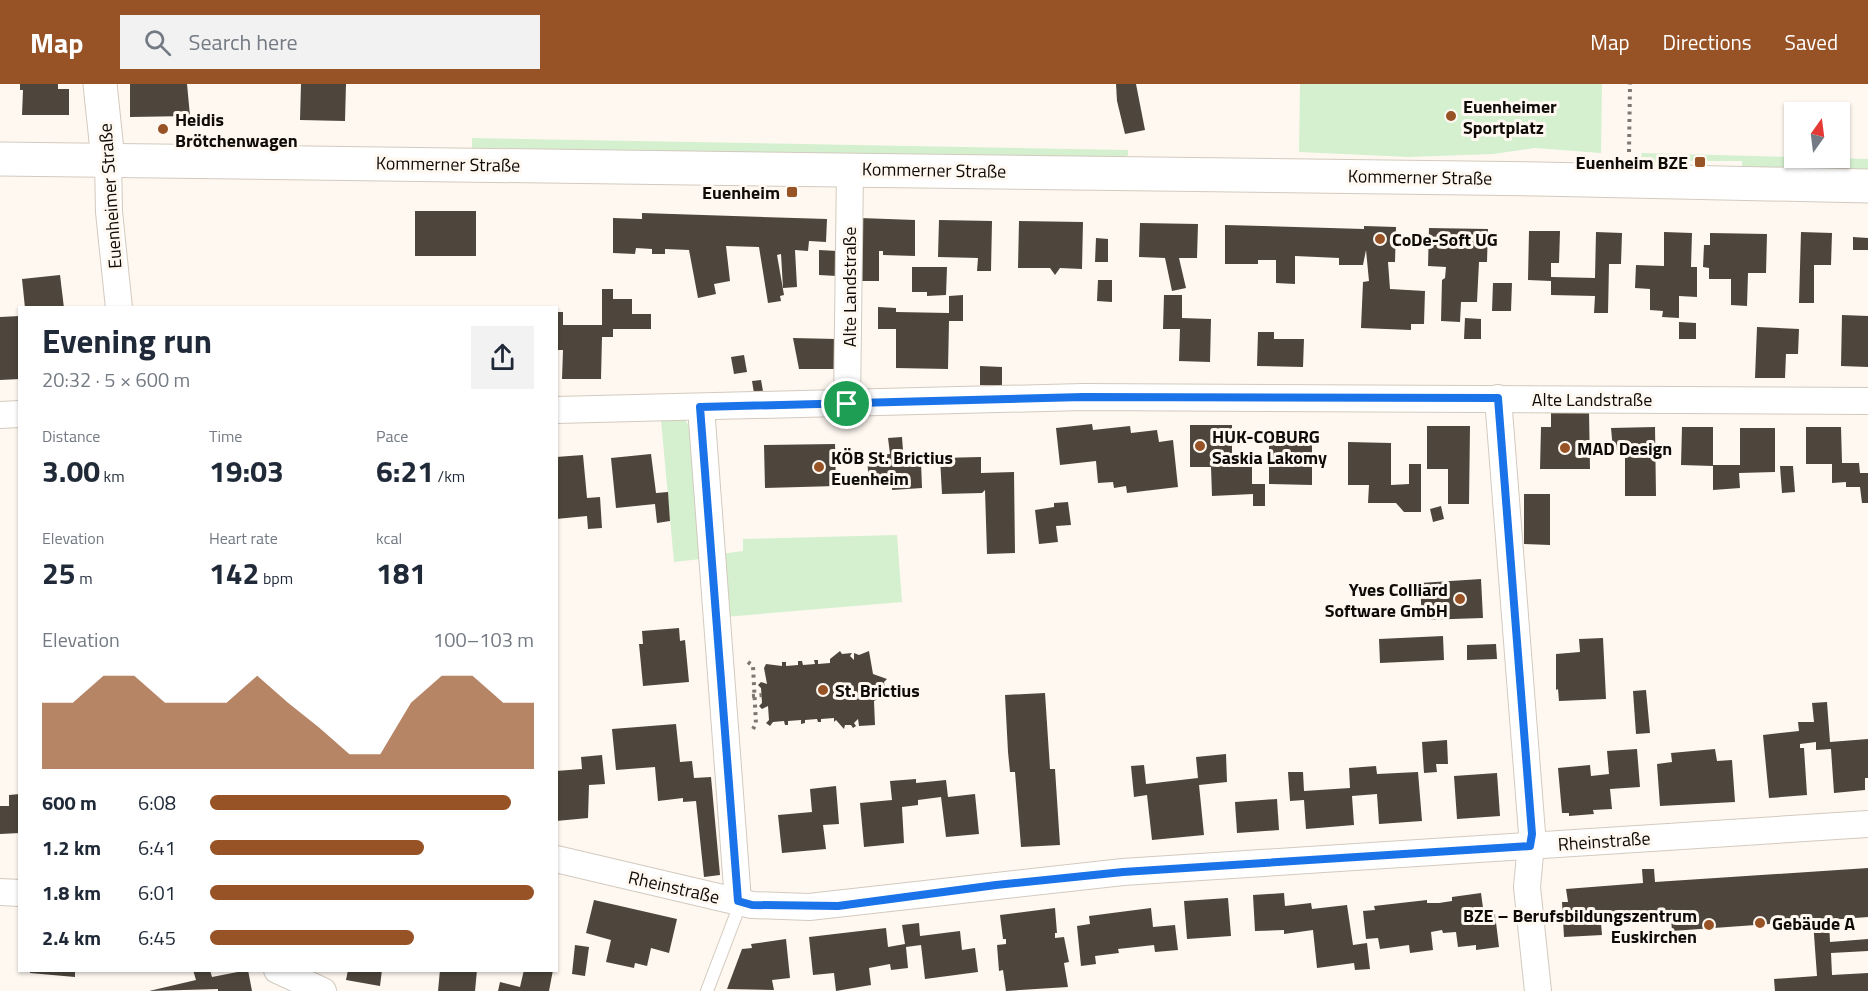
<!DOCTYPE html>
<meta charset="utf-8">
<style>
body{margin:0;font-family:"Titillium Web",sans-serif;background:#f2f2f3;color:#1f2937;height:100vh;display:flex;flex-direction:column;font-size:22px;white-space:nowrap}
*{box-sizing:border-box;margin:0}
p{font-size:20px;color:#747a83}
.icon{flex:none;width:33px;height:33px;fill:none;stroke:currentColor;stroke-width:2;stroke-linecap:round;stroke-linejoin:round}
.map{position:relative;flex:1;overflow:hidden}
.panel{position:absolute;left:18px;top:222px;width:540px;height:666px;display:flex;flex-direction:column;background:#fff;border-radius:0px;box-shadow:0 2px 4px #0004}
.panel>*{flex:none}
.needle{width:39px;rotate:14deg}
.fabs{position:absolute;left:1784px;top:18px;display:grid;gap:12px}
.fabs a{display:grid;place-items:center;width:66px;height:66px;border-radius:0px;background:#fff;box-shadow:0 2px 4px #0004;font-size:30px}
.pin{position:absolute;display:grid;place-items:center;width:51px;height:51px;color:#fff;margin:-26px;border:3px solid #fff;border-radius:50%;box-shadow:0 2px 6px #0007}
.round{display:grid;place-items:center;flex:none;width:63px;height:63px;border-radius:0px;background:#f2f2f3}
.head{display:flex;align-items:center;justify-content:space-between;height:102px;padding:0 24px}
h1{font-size:33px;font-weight:700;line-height:45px}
.metrics{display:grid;grid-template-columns:repeat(3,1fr);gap:9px;height:102px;padding:6px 24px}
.metrics div{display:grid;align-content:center}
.metrics b{font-size:30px;font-weight:700}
.metrics small{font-size:16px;font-weight:400}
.metrics p{font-size:16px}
.chart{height:168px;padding:12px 24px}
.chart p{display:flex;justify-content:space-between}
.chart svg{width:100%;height:108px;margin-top:6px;fill:#975226;opacity:.7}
ul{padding:0 24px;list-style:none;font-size:20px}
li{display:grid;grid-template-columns:96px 72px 1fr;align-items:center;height:45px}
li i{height:15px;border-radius:8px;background:#975226}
header{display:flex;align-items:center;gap:36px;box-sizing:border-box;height:84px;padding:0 30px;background:#975226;color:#fff}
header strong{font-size:28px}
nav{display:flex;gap:33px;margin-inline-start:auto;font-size:21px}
.search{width:420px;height:54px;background:#f2f2f3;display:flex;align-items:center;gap:15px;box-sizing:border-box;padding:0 21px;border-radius:0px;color:#747a83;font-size:22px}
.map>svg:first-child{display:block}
.green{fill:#d5f0cf}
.building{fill:#4e463c}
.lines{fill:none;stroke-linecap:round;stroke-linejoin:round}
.lane-casing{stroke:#d3cabe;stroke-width:14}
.street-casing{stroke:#d3cabe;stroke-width:28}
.primary-casing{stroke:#d3cabe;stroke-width:35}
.path{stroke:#7b7771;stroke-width:4;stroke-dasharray:3 4.5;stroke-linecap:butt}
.lane{stroke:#fff;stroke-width:12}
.street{stroke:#fff;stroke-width:26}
.primary{stroke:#fff;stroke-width:33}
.route-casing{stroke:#fff;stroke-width:12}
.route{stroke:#1a73e8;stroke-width:8}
.poi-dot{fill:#975226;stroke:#fef8f1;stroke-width:2}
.labels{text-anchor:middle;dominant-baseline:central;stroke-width:6;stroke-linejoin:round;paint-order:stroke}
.poi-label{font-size:18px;font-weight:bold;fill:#0f0c08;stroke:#fef8f1;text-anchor:start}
.street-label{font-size:18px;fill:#0f0c08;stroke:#fef8f1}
</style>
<header>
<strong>Map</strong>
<div class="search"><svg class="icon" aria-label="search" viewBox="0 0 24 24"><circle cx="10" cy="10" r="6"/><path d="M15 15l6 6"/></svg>Search here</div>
<nav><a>Map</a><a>Directions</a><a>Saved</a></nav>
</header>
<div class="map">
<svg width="1868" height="907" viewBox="0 0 1868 907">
<rect width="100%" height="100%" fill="#fef8f1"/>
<g class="green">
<polygon points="1300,0 1602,0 1601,69 1535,64 1493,70 1409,73 1299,68"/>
<polygon points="472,54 1128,66 1128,71 1125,74 472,64"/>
<polygon points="1642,69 1868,75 1868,88 1742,83 1742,77 1684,77 1683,80 1640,77"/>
<polygon points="681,335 686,337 690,345 701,475 674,478 661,336"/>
<polygon points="897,451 902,518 725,533 720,470 743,467 743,455"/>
</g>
<g class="building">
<polygon points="20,0 58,0 58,5 69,5 69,31 22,31 23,6 20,6"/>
<polygon points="130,0 187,0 190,32 130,33"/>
<polygon points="301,0 346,0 345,37 300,36"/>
<polygon points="1116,0 1136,0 1145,46 1125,50 1117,17"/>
<rect x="415" y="127" width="61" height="45"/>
<polygon points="642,129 827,135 826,158 809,157 808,167 795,166 797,203 783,204 781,170 777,171 784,211 780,212 781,217 768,219 759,163 726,162 730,197 714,200 716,210 698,214 689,166 665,165 665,170 652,170 652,165 636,164 635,170 613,169 613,134 642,135"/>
<polygon points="860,134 915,136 915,172 883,171 883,167 879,167 879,197 860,197"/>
<polygon points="939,136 992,137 991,187 977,187 978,174 938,173"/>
<polygon points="1019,137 1083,138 1082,185 1060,184 1055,191 1050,184 1018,184"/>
<polygon points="1140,139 1198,140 1197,174 1179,174 1186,204 1172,207 1165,174 1139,173"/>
<polygon points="1225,141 1364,145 1364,142 1396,143 1395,178 1388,178 1390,205 1425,207 1424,240 1411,240 1411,246 1361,244 1363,198 1369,197 1366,166 1363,181 1339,181 1339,174 1295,172 1295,200 1276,199 1276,176 1258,176 1258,180 1225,180"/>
<polygon points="1429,144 1488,145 1487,178 1479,178 1477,218 1461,218 1460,238 1441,237 1442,196 1445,194 1446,183 1428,182"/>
<polygon points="1529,147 1560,147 1559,179 1551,179 1551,193 1595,194 1596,148 1622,149 1621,180 1609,180 1608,229 1594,229 1595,212 1551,211 1551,197 1528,196"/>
<polygon points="1664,148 1692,149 1691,183 1697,183 1697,213 1679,212 1679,234 1662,233 1663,227 1650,226 1650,205 1635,204 1636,181 1664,182"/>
<polygon points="1801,148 1832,149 1831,181 1814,181 1814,219 1799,219"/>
<polygon points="1710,149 1767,150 1766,189 1748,189 1747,222 1731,221 1731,195 1709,195 1709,184 1703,183 1704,161 1710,161"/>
<polygon points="1853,153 1868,154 1868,166 1853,166"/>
<polygon points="1096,154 1108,155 1108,178 1095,178"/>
<polygon points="819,166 837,167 837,192 819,191"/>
<polygon points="912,183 947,183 946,211 927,212 927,208 912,208"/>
<polygon points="60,191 64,224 25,224 22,195"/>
<polygon points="1098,196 1112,196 1112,218 1097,217"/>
<polygon points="1493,199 1512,199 1511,227 1492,227"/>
<polygon points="602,205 613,205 613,215 632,215 632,230 651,230 651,245 613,245 613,253 602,253 601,295 562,295 563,266 556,266 556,228 563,228 563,241 602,241"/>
<polygon points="963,211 963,237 949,237 948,285 896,284 896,245 878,245 878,223 896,224 896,228 949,229 949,212"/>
<polygon points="1164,211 1182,211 1182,234 1211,235 1210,278 1179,277 1180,245 1163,245"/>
<polygon points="1842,231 1868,232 1868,283 1841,282"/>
<polygon points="20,232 20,295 0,296 0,233"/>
<polygon points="1465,234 1481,235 1481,255 1464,255"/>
<polygon points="1679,238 1696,239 1696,255 1679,255"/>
<polygon points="1757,243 1799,245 1798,270 1786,270 1785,294 1755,294"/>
<polygon points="1258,248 1274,248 1274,255 1304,255 1303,283 1257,282"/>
<polygon points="793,254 836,255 836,285 799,285"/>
<polygon points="744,271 747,288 734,290 731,273"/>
<polygon points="980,282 1002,283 1002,302 980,301"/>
<polygon points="761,296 763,307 754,309 752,297"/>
<polygon points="1551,327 1589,328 1590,385 1540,385 1541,343 1551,343"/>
<polygon points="1092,340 1093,346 1130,342 1131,349 1157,346 1159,358 1173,356 1178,403 1127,409 1126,402 1114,404 1113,398 1098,399 1096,377 1060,381 1056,344"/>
<polygon points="1190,341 1232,341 1232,383 1252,382 1252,400 1265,400 1265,422 1253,422 1253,410 1212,412 1211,383 1190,383"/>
<polygon points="1427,342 1470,342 1469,420 1448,420 1448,385 1427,385"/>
<polygon points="1655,343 1656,412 1625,412 1625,366 1613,366 1611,344"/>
<polygon points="1682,343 1713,343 1713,381 1740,381 1740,344 1775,344 1775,388 1739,389 1740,404 1713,406 1713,382 1681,381"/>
<polygon points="1806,343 1841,343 1842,379 1859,379 1860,389 1868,389 1868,419 1862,419 1860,403 1846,403 1846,398 1832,399 1832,380 1806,380"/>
<polygon points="902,353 904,380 921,378 922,404 892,406 892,400 869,402 867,372 890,370 888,354"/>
<polygon points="1269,358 1312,358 1312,401 1269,400"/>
<polygon points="1348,358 1391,359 1391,401 1409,400 1409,380 1421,380 1421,428 1404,428 1396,419 1368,419 1369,401 1348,401"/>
<polygon points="835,360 836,402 765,404 764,361"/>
<polygon points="651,370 656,409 668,408 670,437 657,439 655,420 616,424 611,374"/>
<polygon points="583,371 587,414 600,413 602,444 588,445 587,432 556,435 556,373"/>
<polygon points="981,373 981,389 1014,388 1015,469 987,470 985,406 982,409 942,410 940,374"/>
<polygon points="1780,382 1793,382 1795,408 1782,409"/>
<polygon points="1524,410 1550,410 1550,461 1524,460"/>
<polygon points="1068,418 1071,441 1056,442 1058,458 1039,460 1035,426 1054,423 1054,419"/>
<polygon points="1441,422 1444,435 1433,438 1430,425"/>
<polygon points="1481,495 1483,534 1422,536 1420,499"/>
<polygon points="679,544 680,557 685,556 689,598 643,602 639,560 643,560 642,547"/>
<polygon points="1443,552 1444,576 1380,579 1379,555"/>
<polygon points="1603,554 1606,615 1559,617 1558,605 1556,606 1556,570 1580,568 1579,555"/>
<polygon points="1496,560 1497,575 1467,576 1467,561"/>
<polygon points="840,567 842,570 852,569 850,572 854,576 854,569 859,571 869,567 873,590 887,595 884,598 886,613 882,612 874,617 875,641 859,642 858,635 854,639 856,642 853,644 851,641 845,641 844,645 836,636 834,638 834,634 821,635 821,638 818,638 817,635 805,636 805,639 801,640 801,636 788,637 788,641 785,641 784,637 773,638 770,642 766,639 769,636 768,622 762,625 759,622 762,619 761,604 758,601 761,598 767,600 764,584 766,580 782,582 782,578 786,578 786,582 798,581 798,577 802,577 803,581 815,580 814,576 818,576 818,580 830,579 830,575"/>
<polygon points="1646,606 1650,649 1636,650 1633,607"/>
<polygon points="1045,609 1050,685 1055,685 1060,761 1021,763 1015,688 1010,688 1008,668 1005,611"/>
<polygon points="1827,618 1830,658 1868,655 1868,694 1865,694 1865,706 1834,709 1831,665 1816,666 1816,658 1800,660 1800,664 1804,664 1807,711 1769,714 1763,651 1799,647 1798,638 1814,638 1812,619"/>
<polygon points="676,640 680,678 692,677 694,694 711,693 720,791 704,793 696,717 683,718 683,714 658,717 655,683 616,686 612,645"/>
<polygon points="1447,656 1448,680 1436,680 1437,688 1424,689 1422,658"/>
<polygon points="1637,665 1640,703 1610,705 1612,725 1593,726 1594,730 1569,732 1569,729 1562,729 1558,684 1590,681 1591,692 1609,690 1607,667"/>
<polygon points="1715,665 1717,677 1732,676 1735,718 1660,722 1657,680 1672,678 1671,669"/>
<polygon points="1226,670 1227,698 1199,701 1204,751 1152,756 1147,711 1134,713 1131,682 1144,681 1146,700 1198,694 1196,673"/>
<polygon points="602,671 605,700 589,701 588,734 556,737 556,687 582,685 581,673"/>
<polygon points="1376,682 1377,690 1418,688 1422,737 1379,740 1377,710 1352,712 1354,741 1306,745 1304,716 1290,717 1288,688 1303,688 1304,707 1350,704 1349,684"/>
<polygon points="1497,689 1500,732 1457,735 1454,692"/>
<polygon points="916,695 916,699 946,696 948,713 975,710 979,750 946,753 941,713 918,716 918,721 902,723 904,759 864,763 860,719 892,716 890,697"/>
<polygon points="836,702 839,740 823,741 826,765 782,769 778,731 812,728 810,705"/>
<polygon points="20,710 20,749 0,750 0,722 9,722 9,711"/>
<polygon points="1277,715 1279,746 1237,749 1235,718"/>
<polygon points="1868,784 1868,833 1829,836 1830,858 1868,855 1868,867 1831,869 1832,891 1868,889 1868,907 1775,907 1774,895 1817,892 1813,837 1672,847 1671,835 1601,839 1602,851 1564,853 1562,818 1568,818 1566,805 1643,799 1642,785 1654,785 1655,798"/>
<polygon points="1284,809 1285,822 1311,819 1312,825 1347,821 1353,861 1367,859 1370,885 1355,886 1354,879 1317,884 1313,846 1284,850 1284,846 1255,847 1253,811"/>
<polygon points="1481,809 1484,831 1495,830 1499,863 1476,866 1476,861 1458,863 1456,848 1443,849 1442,846 1431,848 1433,866 1410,869 1409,861 1380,865 1378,854 1366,855 1363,827 1375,826 1374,822 1427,816 1427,819 1439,819 1452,817 1452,813"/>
<polygon points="1228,814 1231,852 1187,855 1184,817"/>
<polygon points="594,816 677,835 669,869 651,864 647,882 635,879 634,884 606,878 611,856 586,849"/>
<polygon points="1055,824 1057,849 1055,849 1055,854 1064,853 1069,878 1064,879 1068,903 1006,907 1003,886 999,887 997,861 1006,860 1006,855 1003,855 1000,831"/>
<polygon points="1151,824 1153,843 1175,841 1178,866 1155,868 1154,861 1118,865 1119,869 1095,872 1096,880 1081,882 1077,842 1090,840 1089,832"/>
<polygon points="919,839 920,852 960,847 962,866 975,864 978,888 925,895 921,861 906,863 908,884 891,886 890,880 869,884 871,901 836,907 834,889 813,891 809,853 886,844 888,863 905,860 902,841"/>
<polygon points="786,855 790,894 772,896 774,906 727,905 742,865 752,864 751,860"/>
<polygon points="575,861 589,863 585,892 572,890"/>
<polygon points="30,886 75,886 75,893 30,889"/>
<polygon points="193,886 210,886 212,893 248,886 252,907 218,907 218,905 149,907 196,896"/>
<polygon points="348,886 382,886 380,902 346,896"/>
<polygon points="440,886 477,886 475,907 438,907"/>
<polygon points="524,886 553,886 549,907 498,907 500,898 520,903"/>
</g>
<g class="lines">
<g class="lane-casing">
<polyline id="lane" points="707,907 736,831 738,817"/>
</g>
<g class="street-casing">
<g id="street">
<polyline points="108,76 109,128 119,224"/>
<polyline points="1498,314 1532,749 1527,803 1538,907"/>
<polyline points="847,320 850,85"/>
<polyline points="701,323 738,817"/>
<polyline points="556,326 1083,313 1868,317"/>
<polyline points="0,331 20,330"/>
<polyline points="556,775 752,821 809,823 1123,788 1868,740"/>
<polyline points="0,808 20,809"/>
<polyline points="277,886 323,907"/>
</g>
</g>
<g class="primary-casing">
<g id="primary">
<polyline points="100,0 108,76"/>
<polyline points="0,75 1538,95 1868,102"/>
</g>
</g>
<g class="path">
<polyline points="1629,68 1630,0"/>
<polyline points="748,578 753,582 756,640 753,645"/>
<polyline points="752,612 762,611"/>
</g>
<use href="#lane" class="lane"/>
<use href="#street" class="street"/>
<use href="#primary" class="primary"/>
</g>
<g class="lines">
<g class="route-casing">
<polygon id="route" points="1083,313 1498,314 1532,750 1530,762 1123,788 996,801 838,822 752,821 738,817 700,323"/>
</g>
<use href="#route" class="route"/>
</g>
<g class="poi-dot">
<circle cx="1451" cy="32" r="6"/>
<circle cx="163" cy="45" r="6"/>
<rect x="1694" y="72" width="12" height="12" rx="3"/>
<rect x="786" y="102" width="12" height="12" rx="3"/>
<circle cx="1380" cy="155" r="6"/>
<circle cx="1200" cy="362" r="6"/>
<circle cx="1565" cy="364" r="6"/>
<circle cx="819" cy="383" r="6"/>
<circle cx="1460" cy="515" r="6"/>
<circle cx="823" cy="606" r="6"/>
<circle cx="1760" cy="839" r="6"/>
<circle cx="1709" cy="841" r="6"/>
</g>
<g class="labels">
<g class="poi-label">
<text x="1463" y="22">Euenheimer<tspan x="1463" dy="21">Sportplatz</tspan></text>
<text x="175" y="35">Heidis<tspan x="175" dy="21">Brötchenwagen</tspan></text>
<text x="1688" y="78" text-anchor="end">Euenheim BZE</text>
<text x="780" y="108" text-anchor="end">Euenheim</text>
<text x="1392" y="155">CoDe-Soft UG</text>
<text x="1212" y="352">HUK-COBURG<tspan x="1212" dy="21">Saskia Lakomy</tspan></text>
<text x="1577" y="364">MAD Design</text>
<text x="831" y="373">KÖB St. Brictius<tspan x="831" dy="21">Euenheim</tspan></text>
<text x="1448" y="505" text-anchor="end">Yves Colliard<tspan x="1448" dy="21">Software GmbH</tspan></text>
<text x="835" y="606">St. Brictius</text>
<text x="1697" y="831" text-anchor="end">BZE – Berufsbildungszentrum<tspan x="1697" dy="21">Euskirchen</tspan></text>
<text x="1772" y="839">Gebäude A</text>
</g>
<g class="street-label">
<text transform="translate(448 80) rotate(1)">Kommerner Straße</text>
<text transform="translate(934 86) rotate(1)">Kommerner Straße</text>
<text transform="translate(1420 93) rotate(1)">Kommerner Straße</text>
<text transform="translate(110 112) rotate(-94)">Euenheimer Straße</text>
<text transform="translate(849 203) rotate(-90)">Alte Landstraße</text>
<text x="1592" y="315">Alte Landstraße</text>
<text transform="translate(1604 757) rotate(-4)">Rheinstraße</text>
<text transform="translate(674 803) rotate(13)">Rheinstraße</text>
</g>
</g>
</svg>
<div class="fabs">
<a><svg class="needle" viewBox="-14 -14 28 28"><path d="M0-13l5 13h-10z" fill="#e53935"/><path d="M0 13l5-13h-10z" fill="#747a83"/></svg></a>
</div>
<div class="pin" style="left:847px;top:320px;background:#1e9e55"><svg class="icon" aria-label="arrive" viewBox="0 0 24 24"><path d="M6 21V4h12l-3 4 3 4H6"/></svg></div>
<section class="panel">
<div class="head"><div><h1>Evening run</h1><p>20:32 · 5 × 600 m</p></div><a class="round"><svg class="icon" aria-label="share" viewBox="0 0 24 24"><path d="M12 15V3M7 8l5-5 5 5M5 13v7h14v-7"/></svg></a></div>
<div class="metrics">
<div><p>Distance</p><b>3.00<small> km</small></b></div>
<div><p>Time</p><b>19:03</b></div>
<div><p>Pace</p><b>6:21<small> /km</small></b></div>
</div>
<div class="metrics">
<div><p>Elevation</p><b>25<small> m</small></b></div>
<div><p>Heart rate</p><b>142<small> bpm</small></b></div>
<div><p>kcal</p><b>181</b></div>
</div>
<div class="chart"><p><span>Elevation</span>100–103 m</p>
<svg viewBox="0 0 160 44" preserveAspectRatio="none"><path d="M0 44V17L10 17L20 6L30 6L40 17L50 17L60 17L70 6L80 17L90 27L100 38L110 38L120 17L130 6L140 6L150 17L160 17V44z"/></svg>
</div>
<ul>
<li><b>600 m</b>6:08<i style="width:93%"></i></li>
<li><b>1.2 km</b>6:41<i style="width:66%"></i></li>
<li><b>1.8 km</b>6:01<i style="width:100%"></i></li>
<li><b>2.4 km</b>6:45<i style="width:63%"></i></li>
</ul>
</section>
</div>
